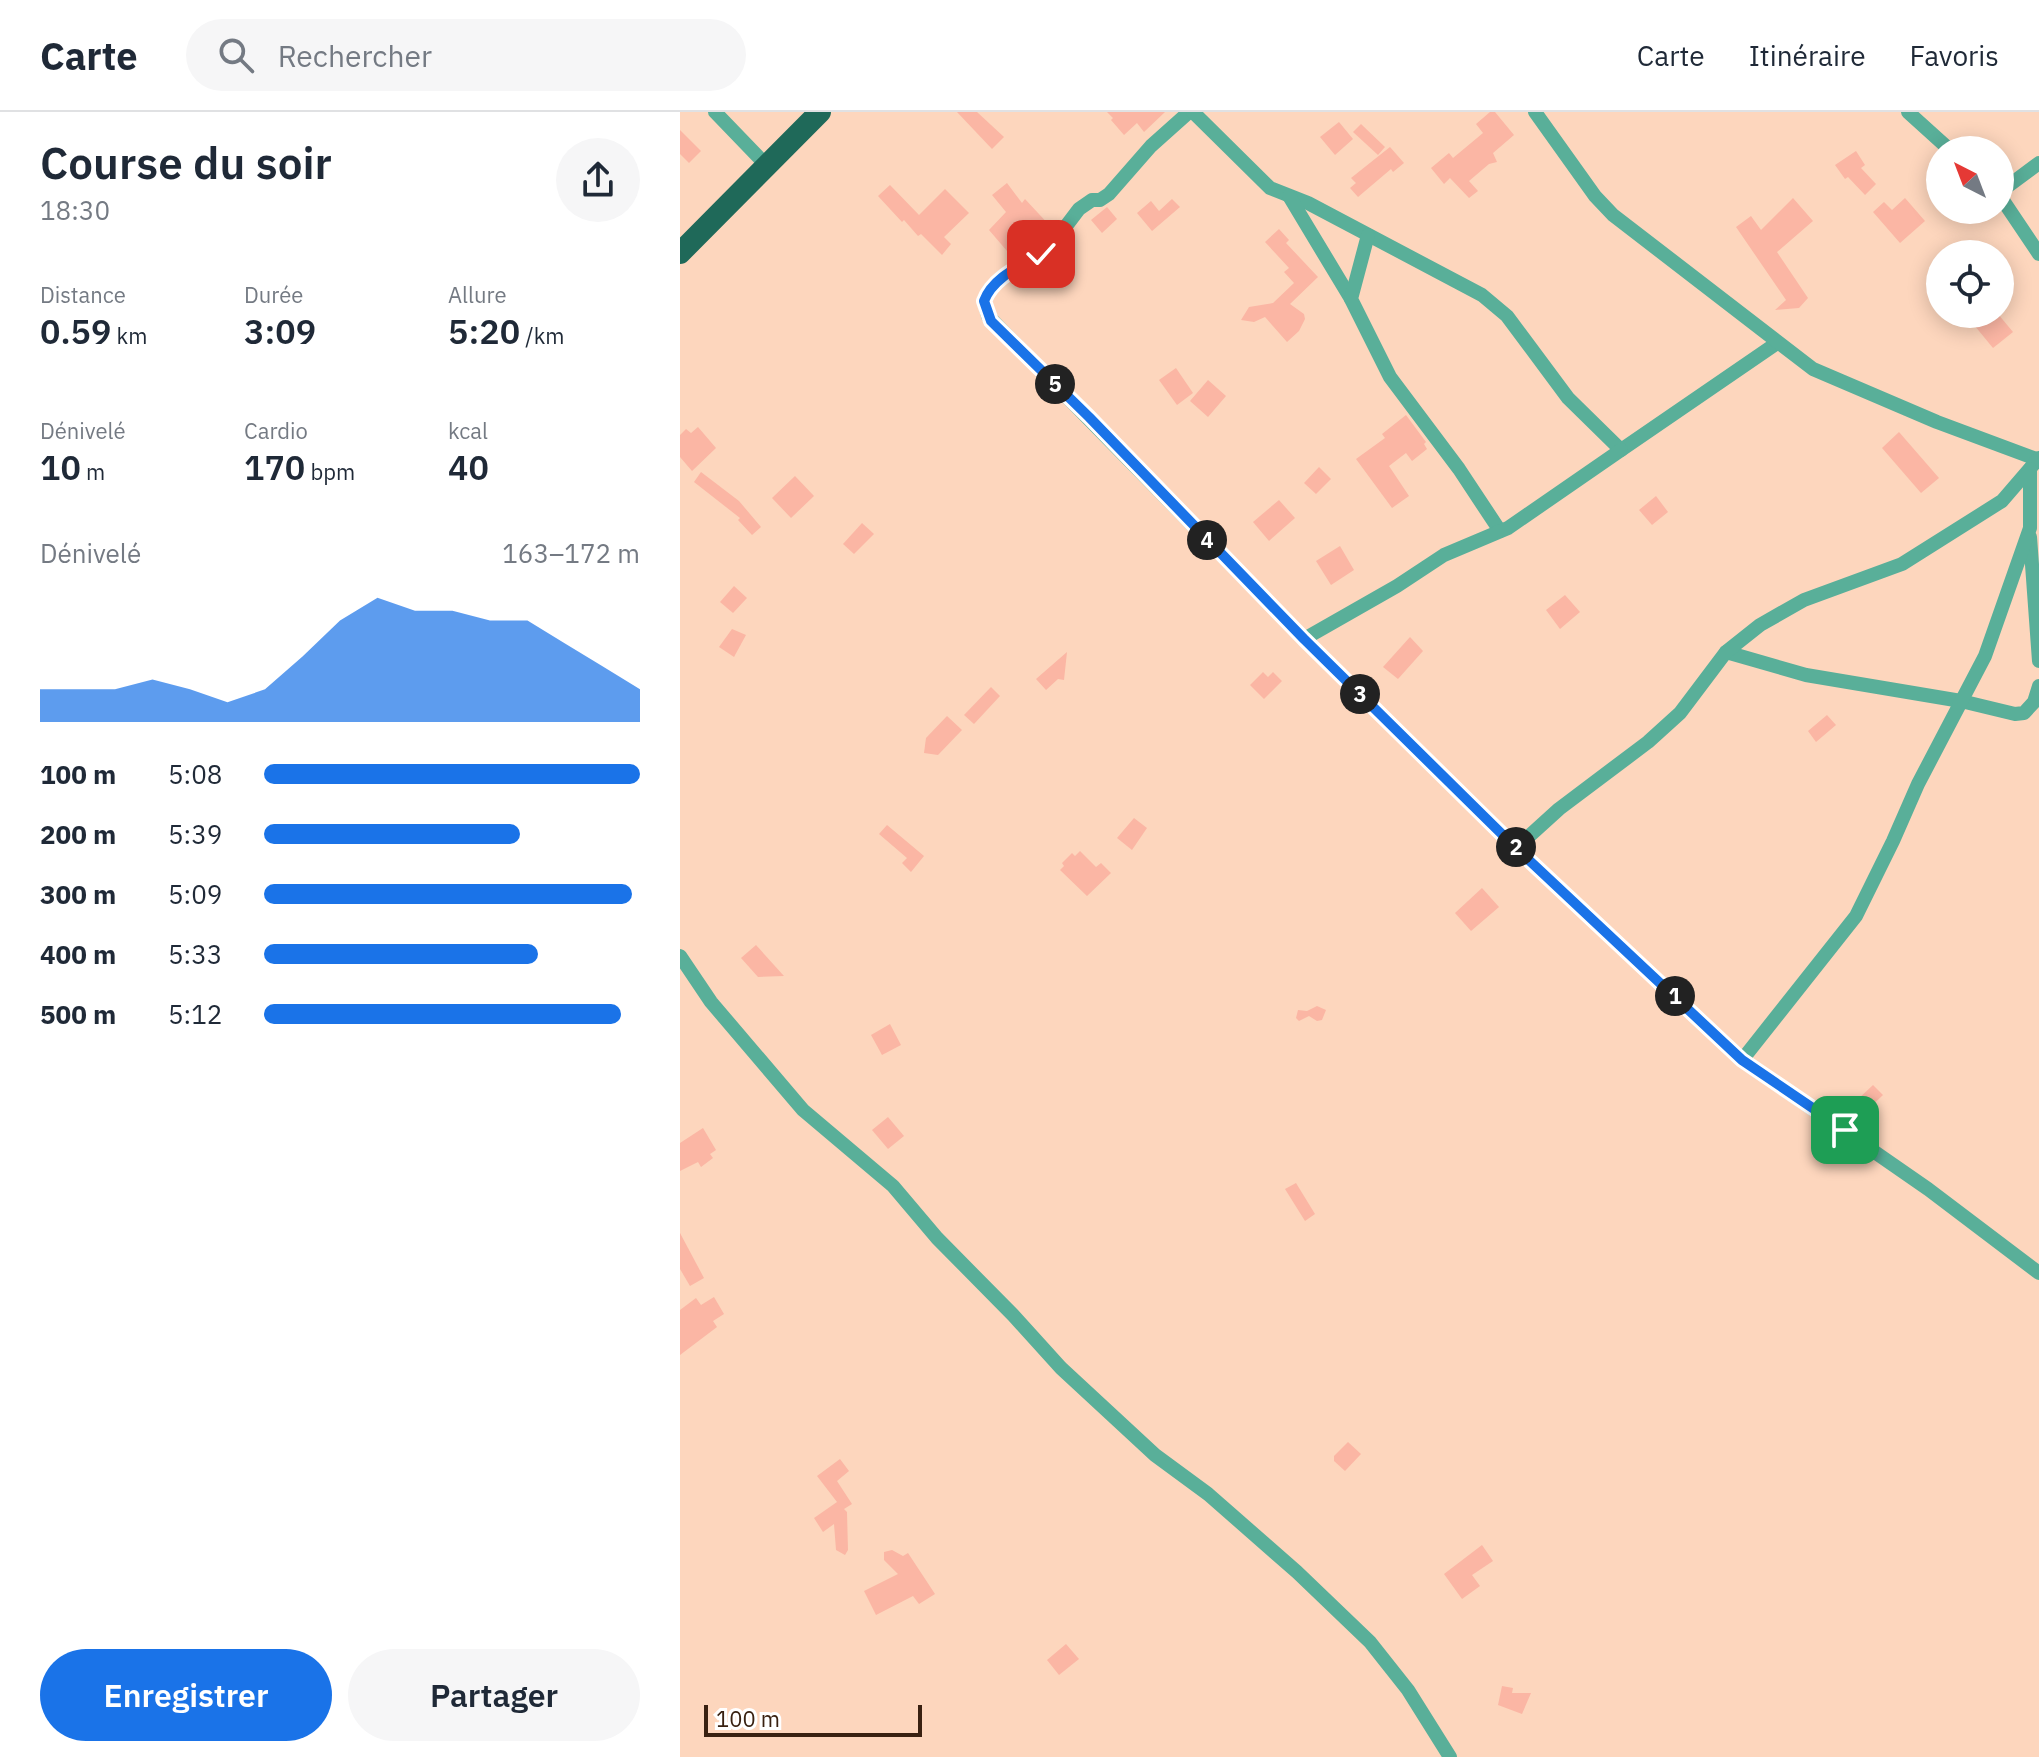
<!DOCTYPE html>
<html lang="fr">
<meta charset="utf-8">
<style>
body{margin:0;font-family:"IBM Plex Sans",sans-serif;background:#f6f6f7;color:#1f2937;height:100vh;display:flex;flex-direction:column;font-size:30px;white-space:nowrap}
*{box-sizing:border-box;margin:0}
p{font-size:26px;color:#747a83}
.icon{flex:none;width:44px;height:44px;fill:none;stroke:currentColor;stroke-width:2;stroke-linecap:round;stroke-linejoin:round}
.map{position:relative;flex:1;overflow:hidden}
.details{display:flex;flex-direction:column;background:#fff;width:680px}
.details>*{flex:none}
.needle{width:52px;rotate:318deg}
.controls{position:absolute;left:1246px;top:24px;display:grid;gap:16px}
.controls a{display:grid;place-items:center;width:88px;height:88px;border-radius:50%;background:#fff;box-shadow:0 4px 20px #0003;font-size:40px}
.scale{position:absolute;left:24px;bottom:20px;width:218px;box-sizing:border-box;padding-left:8px;border:4px solid #392111;border-top:0;font-size:22px;line-height:28px;white-space:nowrap;color:#392111;-webkit-text-stroke:6px #fff;paint-order:stroke}
.pin{position:absolute;display:grid;place-items:center;width:68px;height:68px;color:#fff;margin:-34px;border-radius:16px;box-shadow:0 4px 12px #0006}
.km{position:absolute;width:40px;height:40px;margin:-20px;border-radius:50%;background:#222;color:#fff;font-size:22px;line-height:40px;text-align:center}
.round{display:grid;place-items:center;flex:none;width:84px;height:84px;border-radius:42px;background:#f6f6f7}
.summary{display:flex;align-items:center;justify-content:space-between;height:136px;padding:0 40px}
h1{font-size:44px;font-weight:600;line-height:60px}
.figures{display:grid;grid-template-columns:repeat(3,1fr);gap:12px;height:136px;padding:8px 40px}
.figures div{display:grid;align-content:center}
.figures b{font-size:34px;font-weight:600}
.figures small{font-size:22px;font-weight:400}
.figures p{font-size:22px}
.chart{height:224px;padding:16px 40px}
.chart p{display:flex;justify-content:space-between}
.chart svg{width:100%;height:144px;margin-top:8px;fill:#1a73e8;opacity:.7}
.cta{display:flex;gap:16px;margin-top:auto;padding:16px 40px}
.cta a{flex:1;height:92px;border-radius:48px;background:#1a73e8;color:#fff;font-size:32px;font-weight:600;line-height:92px;text-align:center}
.cta a+a{background:#f6f6f7;color:#1f2937}
ul{padding:0 40px;list-style:none;font-size:26px}
li{display:grid;grid-template-columns:128px 96px 1fr;align-items:center;height:60px}
li i{height:20px;border-radius:10px;background:#1a73e8}
header{display:flex;align-items:center;gap:48px;box-sizing:border-box;height:112px;padding:0 40px;background:#fff;border-bottom:2px solid #e0e1e3}
header strong{font-size:38px}
nav{display:flex;gap:44px;margin-inline-start:auto;font-size:28px}
.search{width:560px;height:72px;background:#f6f6f7;display:flex;align-items:center;gap:20px;box-sizing:border-box;padding:0 28px;border-radius:44px;color:#747a83;font-size:30px}
main{display:flex;flex:1;min-height:0}
.map>svg:first-child{display:block}
.building{fill:#fbb6a4}
.lines{fill:none;stroke-linecap:round;stroke-linejoin:round}
.minor{stroke:#59af99;stroke-width:14}
.trunk{stroke:#1f6959;stroke-width:22}
.route-casing{stroke:#fff;stroke-width:16}
.route{stroke:#1a73e8;stroke-width:10}
</style>
<header>
<strong>Carte</strong>
<div class="search"><svg class="icon" aria-label="search" viewBox="0 0 24 24"><circle cx="10" cy="10" r="6"/><path d="M15 15l6 6"/></svg>Rechercher</div>
<nav><a>Carte</a><a>Itinéraire</a><a>Favoris</a></nav>
</header>
<main>
<section class="details">
<div class="summary"><div><h1>Course du soir</h1><p>18:30</p></div><a class="round"><svg class="icon" aria-label="share" viewBox="0 0 24 24"><path d="M12 15V3M7 8l5-5 5 5M5 13v7h14v-7"/></svg></a></div>
<div class="figures">
<div><p>Distance</p><b>0.59<small> km</small></b></div>
<div><p>Durée</p><b>3:09</b></div>
<div><p>Allure</p><b>5:20<small> /km</small></b></div>
</div>
<div class="figures">
<div><p>Dénivelé</p><b>10<small> m</small></b></div>
<div><p>Cardio</p><b>170<small> bpm</small></b></div>
<div><p>kcal</p><b>40</b></div>
</div>
<div class="chart"><p><span>Dénivelé</span>163–172 m</p>
<svg viewBox="0 0 160 44" preserveAspectRatio="none"><path d="M0 44V34L10 34L20 34L30 31L40 34L50 38L60 34L70 24L80 13L90 6L100 10L110 10L120 13L130 13L140 20L150 27L160 34V44z"/></svg>
</div>
<ul>
<li><b>100 m</b>5:08<i style="width:100%"></i></li>
<li><b>200 m</b>5:39<i style="width:68%"></i></li>
<li><b>300 m</b>5:09<i style="width:98%"></i></li>
<li><b>400 m</b>5:33<i style="width:73%"></i></li>
<li><b>500 m</b>5:12<i style="width:95%"></i></li>
</ul>
<div class="cta"><a>Enregistrer</a><a>Partager</a></div>
</section>
<div class="map">
<svg width="1359" height="1645" viewBox="0 0 1359 1645">
<rect width="100%" height="100%" fill="#fdd6bd"/>
<g class="building">
<polygon points="277,0 297,0 324,25 312,37"/>
<polygon points="427,0 485,0 464,20 457,11 444,23 431,8 433,6"/>
<polygon points="810,0 815,0 834,23 813,41 817,50 809,52 789,69 798,79 789,86 770,66 764,72 751,56 769,41 773,46 803,21 796,12"/>
<polygon points="659,10 673,27 655,43 640,25"/>
<polygon points="681,12 705,35 698,43 673,20"/>
<polygon points="0,18 21,39 9,51 0,42"/>
<polygon points="710,35 724,51 713,60 711,57 678,85 670,76 676,71 671,66"/>
<polygon points="1176,39 1185,53 1181,56 1196,72 1185,83 1168,65 1165,67 1155,53"/>
<polygon points="327,71 342,91 345,87 372,116 364,127 361,126 333,146 309,118 326,100 312,83"/>
<polygon points="210,73 239,103 265,77 289,101 264,125 271,132 262,143 241,122 238,124 224,108 222,110 198,84"/>
<polygon points="1113,86 1133,109 1097,140 1128,186 1119,196 1095,198 1106,188 1056,115 1071,104 1081,118"/>
<polygon points="1225,86 1245,109 1220,131 1193,100 1204,90 1212,98"/>
<polygon points="492,87 500,95 472,119 457,101 471,89 479,99"/>
<polygon points="427,95 437,107 422,121 411,108"/>
<polygon points="599,117 609,128 606,131 638,165 610,192 624,202 625,207 619,219 607,230 585,205 574,210 561,208 569,195 593,191 614,171 604,160 609,156 585,130"/>
<polygon points="1285,202 1318,202 1333,220 1313,236"/>
<polygon points="496,256 513,281 497,293 479,268"/>
<polygon points="528,268 546,284 528,305 510,289"/>
<polygon points="726,303 746,330 744,332 747,337 732,349 726,341 709,354 729,384 712,396 676,347 705,326 702,322"/>
<polygon points="18,315 36,336 12,359 0,345 0,323 6,317 11,321"/>
<polygon points="1219,320 1259,366 1241,381 1202,336"/>
<polygon points="639,355 651,367 636,382 624,371"/>
<polygon points="21,360 59,389 81,415 72,423 58,408 60,406 14,370"/>
<polygon points="115,364 134,384 111,406 92,386"/>
<polygon points="976,384 988,400 972,413 959,398"/>
<polygon points="599,388 615,406 589,429 573,410"/>
<polygon points="182,411 194,422 174,442 163,432"/>
<polygon points="660,434 674,458 651,473 636,449"/>
<polygon points="54,474 67,486 53,501 40,490"/>
<polygon points="885,483 900,500 880,517 866,498"/>
<polygon points="52,517 66,523 54,545 39,535"/>
<polygon points="730,525 743,539 718,567 703,555"/>
<polygon points="387,540 384,568 378,567 366,578 356,567"/>
<polygon points="583,560 588,565 593,560 602,569 584,587 570,573"/>
<polygon points="311,575 320,584 294,612 284,603"/>
<polygon points="1147,603 1156,613 1136,630 1128,619"/>
<polygon points="267,604 282,618 258,643 244,641 246,626"/>
<polygon points="454,706 467,716 452,738 437,726"/>
<polygon points="207,713 244,744 231,760 222,751 227,746 199,722"/>
<polygon points="400,739 416,755 421,751 431,761 407,784 380,758 384,754 382,751 392,741 395,744"/>
<polygon points="802,776 819,795 791,819 775,801"/>
<polygon points="76,833 104,864 78,865 61,846"/>
<polygon points="637,894 646,898 642,908 637,909 629,904 619,909 616,906 618,898 627,899"/>
<polygon points="210,912 221,933 202,943 191,923"/>
<polygon points="1193,973 1203,983 1186,999 1176,989"/>
<polygon points="208,1005 224,1024 208,1037 192,1018"/>
<polygon points="23,1016 36,1038 30,1042 33,1046 21,1055 18,1050 0,1059 0,1031"/>
<polygon points="616,1071 635,1102 625,1109 605,1077"/>
<polygon points="0,1121 24,1166 10,1174 0,1157"/>
<polygon points="34,1185 44,1202 33,1209 37,1215 0,1243 0,1198 16,1186 21,1193"/>
<polygon points="668,1330 681,1342 665,1359 654,1349 654,1344"/>
<polygon points="160,1347 169,1359 157,1369 172,1392 164,1397 167,1400 168,1438 165,1443 156,1438 154,1412 143,1420 134,1406 157,1390 137,1364"/>
<polygon points="802,1433 813,1449 792,1463 800,1474 782,1487 764,1462"/>
<polygon points="212,1438 223,1444 228,1441 255,1482 239,1492 233,1484 196,1503 184,1479 218,1462 204,1448 204,1440"/>
<polygon points="386,1532 399,1547 379,1563 367,1548"/>
<polygon points="822,1574 833,1576 832,1581 851,1581 842,1602 818,1593"/>
</g>
<g class="lines">
<g class="minor">
<polyline points="35,0 87,54"/>
<polyline points="509,0 471,34 429,82 420,88 412,88 399,97 371,134 322,165 310,177 304,189 308,204 624,527 836,736 1062,948 1248,1077 1359,1161"/>
<polyline points="513,0 590,76 628,91 802,183 827,204 888,286 941,338 1097,231"/>
<polyline points="855,0 915,84 933,103 1133,257 1257,310 1359,348"/>
<polyline points="1228,0 1270,38"/>
<polyline points="1320,80 1359,51"/>
<polyline points="609,84 671,187"/>
<polyline points="1320,84 1359,142"/>
<polyline points="688,123 671,187 710,265 779,357 820,419"/>
<polyline points="1350,425 1359,549"/>
<polyline points="624,527 717,474 764,443 828,416 941,338"/>
<polyline points="1046,540 1126,563 1281,589 1335,602 1344,601 1354,590 1359,574"/>
<polyline points="836,736 879,697 968,630 1000,601 1046,540 1080,513 1124,488 1222,452 1322,389 1359,346"/>
<polyline points="0,844 31,890 123,998 213,1074 257,1126 333,1203 381,1256 475,1343 528,1382 617,1460 690,1530 728,1578 770,1645"/>
<polyline points="1062,948 1176,804 1213,729 1238,672 1305,544 1350,416 1350,357"/>
</g>
<polyline class="trunk" points="0,141 140,0"/>
</g>
<g class="lines">
<g class="route-casing">
<path id="route" d="M 361,142 C 341,154 313,165 304,189 L 311,209 L 409,305 L 624,527 L 836,736 L 1062,948 L 1165,1018"/>
</g>
<use href="#route" class="route"/>
</g>
</svg>
<div class="controls">
<a><svg class="needle" viewBox="-14 -14 28 28"><path d="M0-13l5 13h-10z" fill="#e53935"/><path d="M0 13l5-13h-10z" fill="#747a83"/></svg></a>
<a><svg class="icon" aria-label="locate" viewBox="0 0 24 24"><circle cx="12" cy="12" r="6"/><path d="M12 2v4M12 18v4M2 12h4M18 12h4"/></svg></a>
</div>
<div class="scale">100 m</div>
<div class="pin" style="left:1165px;top:1018px;background:#1e9e55"><svg class="icon" aria-label="arrive" viewBox="0 0 24 24"><path d="M6 21V4h12l-3 4 3 4H6"/></svg></div>
<div class="pin" style="left:361px;top:142px;background:#d93025"><svg class="icon" aria-label="check" viewBox="0 0 24 24"><path d="M5 12l5 5 9-10"/></svg></div>
<b class="km" style="left:995px;top:884px">1</b>
<b class="km" style="left:836px;top:735px">2</b>
<b class="km" style="left:680px;top:582px">3</b>
<b class="km" style="left:527px;top:428px">4</b>
<b class="km" style="left:375px;top:272px">5</b>
</div>
</main>
